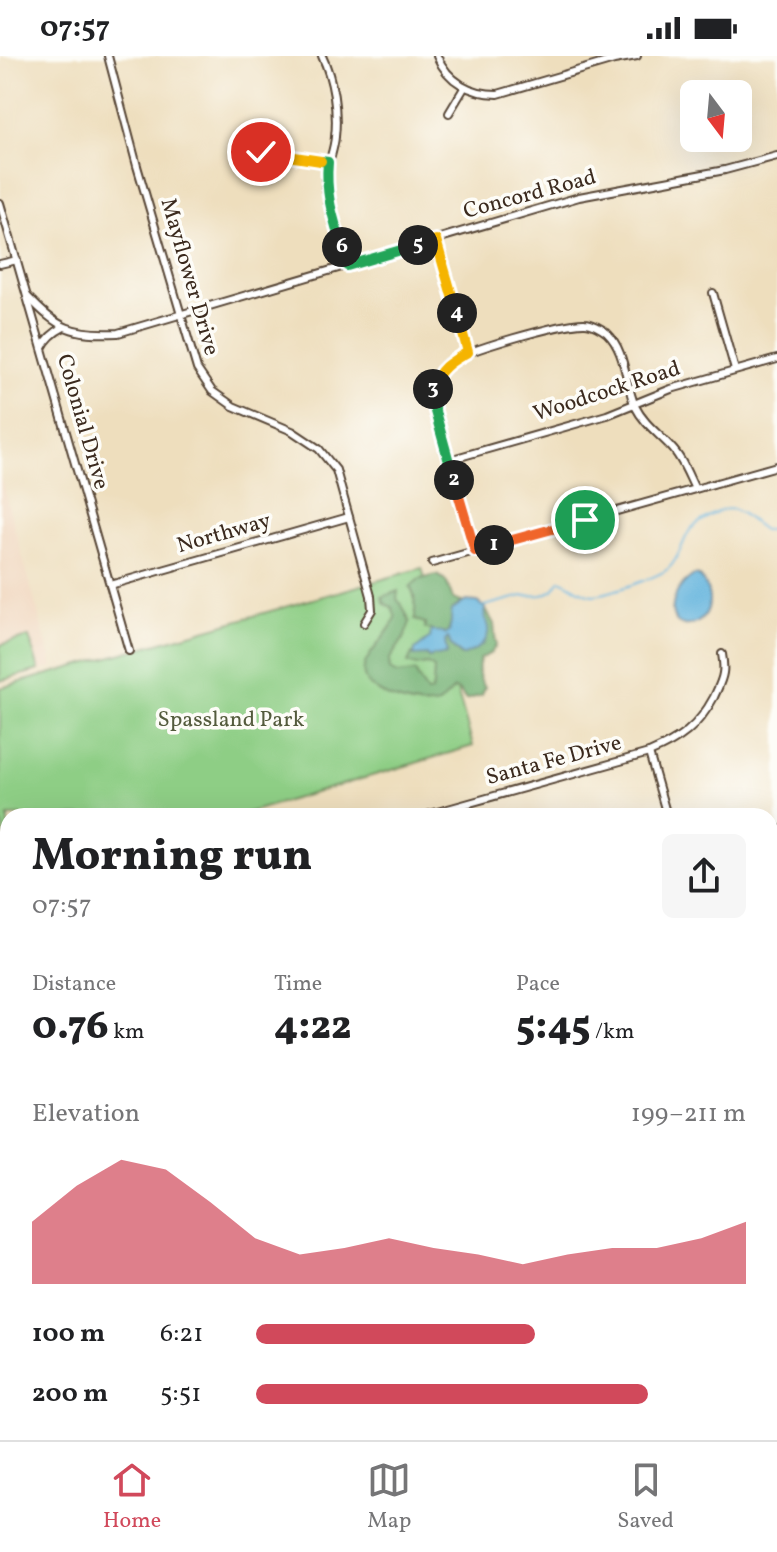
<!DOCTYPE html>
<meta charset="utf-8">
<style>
body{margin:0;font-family:Vollkorn,serif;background:#f6f6f6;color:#202124;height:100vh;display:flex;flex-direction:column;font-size:30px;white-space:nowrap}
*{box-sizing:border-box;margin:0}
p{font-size:26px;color:#757577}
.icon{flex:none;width:44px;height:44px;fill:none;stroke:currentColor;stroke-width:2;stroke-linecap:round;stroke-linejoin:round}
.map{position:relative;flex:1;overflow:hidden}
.sheet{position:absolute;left:0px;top:752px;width:778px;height:632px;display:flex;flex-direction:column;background:#fff;border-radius:24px 24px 0 0;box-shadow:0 8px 32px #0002}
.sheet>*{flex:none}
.needle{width:52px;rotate:164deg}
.fabs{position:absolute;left:680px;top:24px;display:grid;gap:16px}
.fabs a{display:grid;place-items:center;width:72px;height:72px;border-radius:12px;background:#fff;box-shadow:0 8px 32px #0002;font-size:40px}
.pin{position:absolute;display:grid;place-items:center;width:68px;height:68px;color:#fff;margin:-34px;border:4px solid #fff;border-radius:50%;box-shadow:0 2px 8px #0007}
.km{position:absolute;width:40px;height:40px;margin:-20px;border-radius:50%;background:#222;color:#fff;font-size:22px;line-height:40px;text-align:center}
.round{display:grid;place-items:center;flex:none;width:84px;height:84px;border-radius:12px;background:#f6f6f6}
.head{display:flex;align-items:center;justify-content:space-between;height:136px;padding:0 32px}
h1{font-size:44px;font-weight:800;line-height:60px}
.figures{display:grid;grid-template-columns:repeat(3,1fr);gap:12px;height:136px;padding:8px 32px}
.figures div{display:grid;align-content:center}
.figures b{font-size:40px;font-weight:800}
.figures small{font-size:22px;font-weight:400}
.figures p{font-size:22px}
.chart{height:224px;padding:16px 32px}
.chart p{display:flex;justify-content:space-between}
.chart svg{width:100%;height:144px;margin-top:8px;fill:#d1495b;opacity:.7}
ul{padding:0 32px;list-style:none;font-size:26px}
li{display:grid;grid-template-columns:128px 96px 1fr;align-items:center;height:60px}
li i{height:20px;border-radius:10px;background:#d1495b}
.status{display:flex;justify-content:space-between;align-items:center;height:56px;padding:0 40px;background:#fff;direction:ltr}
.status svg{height:22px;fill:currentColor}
.dock{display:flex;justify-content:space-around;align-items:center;height:112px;border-top:2px solid #e0e0e0;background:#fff;font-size:22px;color:#757577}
.dock a{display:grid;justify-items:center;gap:4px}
.dock .current{color:#d1495b}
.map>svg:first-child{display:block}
.built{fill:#f0d5bc}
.green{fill:#8ece85;stroke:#647c52;stroke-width:2}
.forest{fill:#72b172;stroke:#566e48;stroke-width:2}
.water{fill:#62b3dd;stroke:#4e6e7e;stroke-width:2}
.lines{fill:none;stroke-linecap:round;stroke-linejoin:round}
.stream{stroke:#62b3dd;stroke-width:2}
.street-casing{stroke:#564536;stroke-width:10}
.secondary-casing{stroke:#564536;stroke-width:13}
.street{stroke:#fff;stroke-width:6}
.secondary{stroke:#fff;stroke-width:9}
.split-1-casing{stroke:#fff;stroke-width:16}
.split-2-casing{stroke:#fff;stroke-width:16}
.split-3-casing{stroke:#fff;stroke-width:16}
.split-4-casing{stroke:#fff;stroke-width:16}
.split-5-casing{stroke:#fff;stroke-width:16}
.split-6-casing{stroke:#fff;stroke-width:16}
.split-7-casing{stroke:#fff;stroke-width:16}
.split-8-casing{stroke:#fff;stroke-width:16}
.split-1{stroke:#f0652b;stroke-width:10}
.split-2{stroke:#f0652b;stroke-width:10}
.split-3{stroke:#22a559;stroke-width:10}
.split-4{stroke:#f5b400;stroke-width:10}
.split-5{stroke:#f5b400;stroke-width:10}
.split-6{stroke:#22a559;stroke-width:10}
.split-7{stroke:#22a559;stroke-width:10}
.split-8{stroke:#f5b400;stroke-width:10}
.labels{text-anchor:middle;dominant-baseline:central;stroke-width:7;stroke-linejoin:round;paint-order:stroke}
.street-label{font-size:22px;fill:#3b2a1e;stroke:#fdfcf7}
.park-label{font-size:22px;fill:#545b3d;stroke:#fdfcf7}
</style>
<div class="status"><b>07:57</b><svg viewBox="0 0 49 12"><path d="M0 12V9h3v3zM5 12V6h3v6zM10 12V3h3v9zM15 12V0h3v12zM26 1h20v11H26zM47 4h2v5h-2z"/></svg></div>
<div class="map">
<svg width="777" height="1384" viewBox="0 0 777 1384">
<rect width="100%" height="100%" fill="#fdfcf7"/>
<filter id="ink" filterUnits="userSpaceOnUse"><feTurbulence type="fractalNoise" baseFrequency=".0125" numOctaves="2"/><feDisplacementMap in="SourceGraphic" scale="16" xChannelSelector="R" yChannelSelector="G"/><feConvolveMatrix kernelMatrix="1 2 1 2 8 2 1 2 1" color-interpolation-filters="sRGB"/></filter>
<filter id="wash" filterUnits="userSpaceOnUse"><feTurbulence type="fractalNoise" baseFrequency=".006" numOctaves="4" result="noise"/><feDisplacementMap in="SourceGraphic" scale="32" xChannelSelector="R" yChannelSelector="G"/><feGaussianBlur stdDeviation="1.8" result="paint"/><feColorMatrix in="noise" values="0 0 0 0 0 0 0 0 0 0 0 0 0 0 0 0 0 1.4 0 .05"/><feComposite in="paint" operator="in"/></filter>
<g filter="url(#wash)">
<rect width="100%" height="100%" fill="#eedebd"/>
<polygon class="built" points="0,419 53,611 0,626"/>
<g class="green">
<polygon points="422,512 473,690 236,760 8,760 8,790 0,761 0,632"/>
<polygon points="29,581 39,614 0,625 0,589"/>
</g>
<g class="forest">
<path d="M 436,519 C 448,522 449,533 453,543 L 462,546 L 451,555 L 451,566 L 448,577 L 435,576 L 425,572 L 425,567 L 415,564 C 415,552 417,541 410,531 L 418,524 Z"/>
<path d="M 398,535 L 397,543 L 403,551 L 410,566 L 404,582 L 389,604 L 390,614 L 397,618 L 415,616 L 427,637 L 431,636 L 433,630 L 434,612 L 427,608 L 416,610 L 408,607 L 412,598 L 427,599 L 429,602 L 434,599 L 447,598 L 445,585 L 448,582 L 452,591 L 461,600 L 471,596 L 483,588 L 485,552 L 494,568 L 496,589 L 491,597 L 480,603 C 477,612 478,624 485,631 L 482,639 L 466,644 L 458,634 L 454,633 L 439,648 C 421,652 405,647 389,641 C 335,618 381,593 396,562 L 392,551 L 385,548 L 382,541 Z"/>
</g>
<g class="water">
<path d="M 694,519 L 699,520 C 705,526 708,534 709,542 C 711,575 667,579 673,549 C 675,536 683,526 694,519 Z"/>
<path d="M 466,545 L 477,546 L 485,552 C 484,559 486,564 488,572 C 490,588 474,595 462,600 L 452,591 L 448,582 L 445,585 L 447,598 L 437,600 L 434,599 L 430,602 L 427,599 L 414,600 L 415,594 L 430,582 L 431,575 L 443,576 L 446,578 L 449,576 L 451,566 L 451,555 Z"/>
</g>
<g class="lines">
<path class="stream" d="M 484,550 L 523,540 L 543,539 L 553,534 L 560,524 C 571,527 582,539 594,539 C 608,538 659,521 669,512 C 680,501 682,486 690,474 C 693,470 700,466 705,463 C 734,443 739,457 763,474 L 777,474"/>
</g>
</g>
<g filter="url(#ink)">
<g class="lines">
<g class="street-casing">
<g id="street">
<polyline points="108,0 137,110 197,313 212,335 233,350 292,375 319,393 336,414 371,540 372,554 364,567"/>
<path d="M 322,0 C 333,23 338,55 335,81 C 334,95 327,109 326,124 C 326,151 340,184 347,210"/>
<path d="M 437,0 C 448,26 471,38 498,38 L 614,4 L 637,0"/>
<polyline points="449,57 464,32"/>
<polyline points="261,96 328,106"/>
<polyline points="0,147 129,595"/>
<polyline points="436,184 468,296"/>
<polyline points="0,208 17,204"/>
<polyline points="713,237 735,314"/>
<path d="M 27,240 C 59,273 71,279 118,277 L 579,141 L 725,114 L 777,100"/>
<path d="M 42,292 C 47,282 54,276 64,271"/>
<polyline points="449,404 607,359 671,333 777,303"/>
<path d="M 475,495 L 431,341 C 434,330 437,316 446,308 C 461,295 565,266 585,267 C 592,267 602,273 607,277 C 626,295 625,327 635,350 C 644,368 658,377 671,391 C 682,402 688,419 695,433"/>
<polyline points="432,507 777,410"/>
<polyline points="110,529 349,461"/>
<polyline points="649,697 667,760"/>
<path d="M 423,760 L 649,697 C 680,684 698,671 714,641 C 717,634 722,625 723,617 C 724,612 723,604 722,598"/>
<polyline points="770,774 777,772"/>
<polyline points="0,858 8,861"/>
<polyline points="0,1093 8,1087"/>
<polyline points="0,1112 8,1122"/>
<polyline points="770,1125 777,1123"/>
<polyline points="770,1192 777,1216"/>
<polyline points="529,1376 532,1384"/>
<polyline points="626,1376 629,1384"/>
<polyline points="725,1376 727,1384"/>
<polyline points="415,1384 415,1376"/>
<polyline points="471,1384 500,1376"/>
</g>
</g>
<g class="secondary-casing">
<g id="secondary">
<polyline points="770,1204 777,1202"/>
<polyline points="149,1384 176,1376"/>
</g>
</g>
<use href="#street" class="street"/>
<use href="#secondary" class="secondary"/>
</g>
</g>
<g class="lines" filter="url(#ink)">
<g class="split-1-casing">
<polyline id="split-1" points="494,489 585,464"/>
</g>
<g class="split-2-casing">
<polyline id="split-2" points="454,424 475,495 494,489"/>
</g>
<g class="split-3-casing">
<polyline id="split-3" points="433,333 431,341 454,424"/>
</g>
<g class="split-4-casing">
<path id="split-4" d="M 433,333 C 438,313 450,306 468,296 L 457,257"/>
</g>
<g class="split-5-casing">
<polyline id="split-5" points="418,189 436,184 457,257"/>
</g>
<g class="split-6-casing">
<polyline id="split-6" points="342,191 347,210 418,189"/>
</g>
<g class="split-7-casing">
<path id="split-7" d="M 321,105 L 328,106 C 325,138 333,161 342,191"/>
</g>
<g class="split-8-casing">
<polyline id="split-8" points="261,96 321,105"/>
</g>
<use href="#split-1" class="split-1"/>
<use href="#split-2" class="split-2"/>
<use href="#split-3" class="split-3"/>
<use href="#split-4" class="split-4"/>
<use href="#split-5" class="split-5"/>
<use href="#split-6" class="split-6"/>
<use href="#split-7" class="split-7"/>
<use href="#split-8" class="split-8"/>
</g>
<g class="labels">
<g class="street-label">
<text transform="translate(530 139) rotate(-15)">Concord Road</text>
<text transform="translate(189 221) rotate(74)">Mayflower Drive</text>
<text transform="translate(607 336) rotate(-18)">Woodcock Road</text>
<text transform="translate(82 366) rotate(74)">Colonial Drive</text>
<text transform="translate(224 478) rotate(-16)">Northway</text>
<text transform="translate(554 705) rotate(-15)">Santa Fe Drive</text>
</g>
<g class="park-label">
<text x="231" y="664">Spassland Park</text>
</g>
</g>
</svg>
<div class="fabs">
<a><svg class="needle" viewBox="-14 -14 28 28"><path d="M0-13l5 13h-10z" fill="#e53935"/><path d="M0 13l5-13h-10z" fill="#757577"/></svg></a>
</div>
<div class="pin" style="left:585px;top:464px;background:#1e9e55"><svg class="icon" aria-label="arrive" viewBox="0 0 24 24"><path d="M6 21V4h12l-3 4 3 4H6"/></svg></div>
<div class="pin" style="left:261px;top:96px;background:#d93025"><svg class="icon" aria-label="check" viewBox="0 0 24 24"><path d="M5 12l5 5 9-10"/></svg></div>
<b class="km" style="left:494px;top:489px">1</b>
<b class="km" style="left:454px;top:424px">2</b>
<b class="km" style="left:433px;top:333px">3</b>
<b class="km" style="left:457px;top:257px">4</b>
<b class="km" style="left:418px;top:189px">5</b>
<b class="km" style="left:342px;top:191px">6</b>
<section class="sheet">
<div class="head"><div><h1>Morning run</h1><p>07:57</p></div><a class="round"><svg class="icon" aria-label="share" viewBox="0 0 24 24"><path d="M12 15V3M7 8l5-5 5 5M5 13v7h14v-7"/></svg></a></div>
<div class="figures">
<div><p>Distance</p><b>0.76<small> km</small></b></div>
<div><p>Time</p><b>4:22</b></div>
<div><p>Pace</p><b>5:45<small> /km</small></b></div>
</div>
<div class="chart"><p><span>Elevation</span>199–211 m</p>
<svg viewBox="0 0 160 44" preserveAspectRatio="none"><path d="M0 44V25L10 14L20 6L30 9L40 19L50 30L60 35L70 33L80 30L90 33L100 35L110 38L120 35L130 33L140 33L150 30L160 25V44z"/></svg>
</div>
<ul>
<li><b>100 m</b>6:21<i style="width:57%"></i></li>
<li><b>200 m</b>5:51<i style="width:80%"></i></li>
</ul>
</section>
</div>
<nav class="dock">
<a class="current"><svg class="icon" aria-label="home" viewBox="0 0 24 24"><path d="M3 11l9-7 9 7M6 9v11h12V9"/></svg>Home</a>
<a><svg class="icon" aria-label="map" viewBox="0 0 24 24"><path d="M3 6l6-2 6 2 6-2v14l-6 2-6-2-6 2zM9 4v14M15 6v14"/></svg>Map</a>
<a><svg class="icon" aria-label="saved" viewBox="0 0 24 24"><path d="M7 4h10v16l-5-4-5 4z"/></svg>Saved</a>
</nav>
